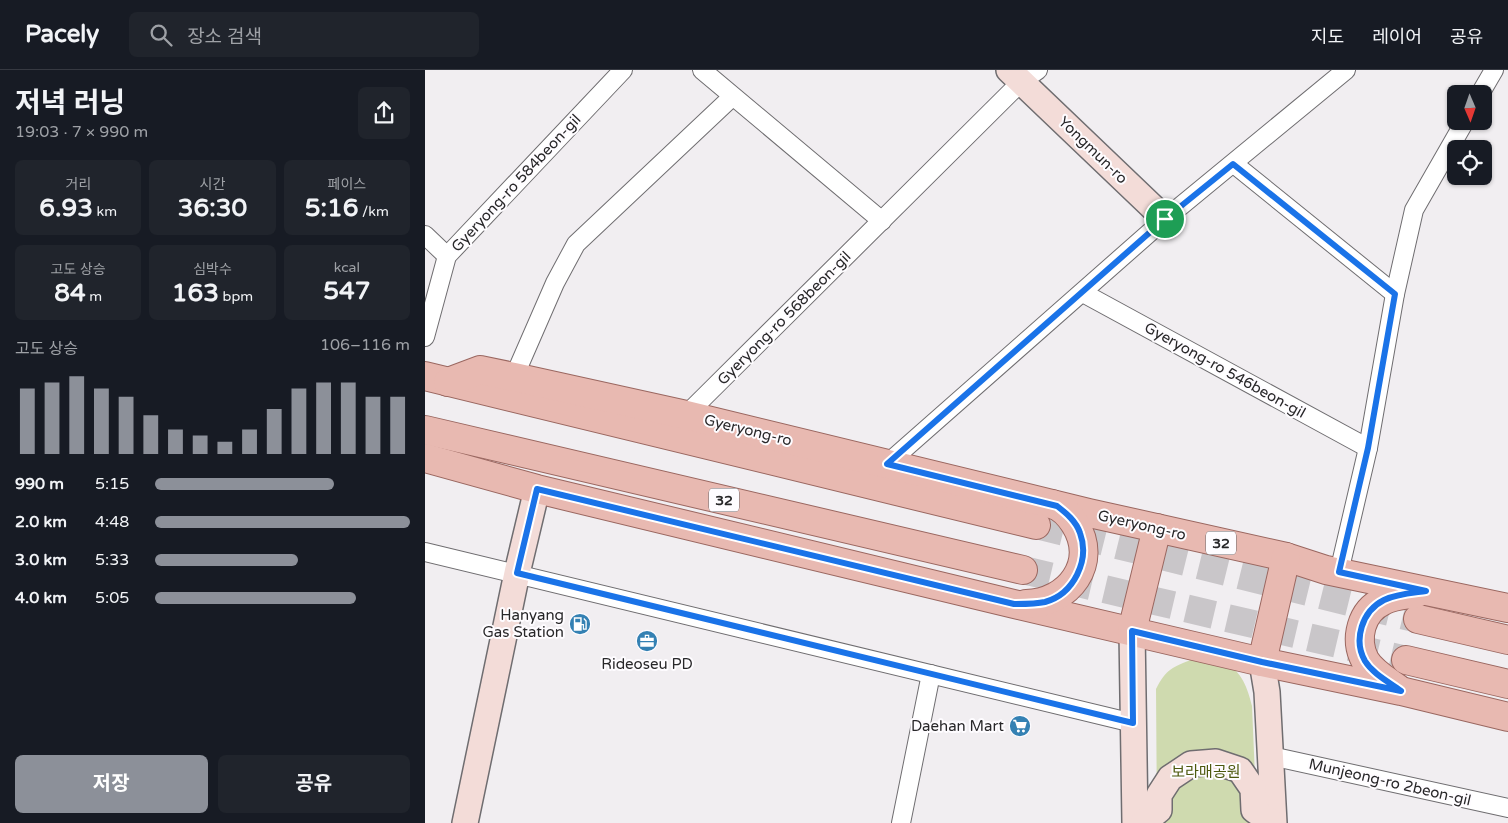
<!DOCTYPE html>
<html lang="ko">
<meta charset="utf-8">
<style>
body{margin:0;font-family:"Varela Round","Noto Sans KR",sans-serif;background:#20242c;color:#f1f3f6;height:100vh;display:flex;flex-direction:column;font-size:19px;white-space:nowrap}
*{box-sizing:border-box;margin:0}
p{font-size:16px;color:#9ea1a6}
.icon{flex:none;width:28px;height:28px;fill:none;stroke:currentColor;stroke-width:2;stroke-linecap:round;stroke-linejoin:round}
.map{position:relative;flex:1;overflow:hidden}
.side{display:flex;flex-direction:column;background:#171b24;width:425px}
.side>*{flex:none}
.needle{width:32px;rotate:178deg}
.buttons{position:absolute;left:1022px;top:15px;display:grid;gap:10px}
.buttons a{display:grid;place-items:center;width:45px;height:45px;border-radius:8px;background:#171b24;box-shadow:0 1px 4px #0004;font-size:25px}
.pin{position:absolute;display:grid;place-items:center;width:42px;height:42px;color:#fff;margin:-21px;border:2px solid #fff;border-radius:50%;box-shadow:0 1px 5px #0007}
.round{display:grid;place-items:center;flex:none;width:52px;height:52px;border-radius:8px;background:#20242c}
.summary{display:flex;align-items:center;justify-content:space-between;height:85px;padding:0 15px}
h1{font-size:28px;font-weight:700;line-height:38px}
.figures{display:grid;grid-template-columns:repeat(3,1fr);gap:8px;height:85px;padding:5px 15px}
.figures div{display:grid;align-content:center;border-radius:8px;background:#20242c;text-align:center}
.figures b{font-size:25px;font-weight:700}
.figures small{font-size:14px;font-weight:400}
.figures p{font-size:14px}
.chart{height:140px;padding:10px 15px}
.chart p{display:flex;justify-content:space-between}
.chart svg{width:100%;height:90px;margin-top:5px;stroke:#8c9099;stroke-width:6}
.action{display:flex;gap:10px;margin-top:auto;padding:10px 15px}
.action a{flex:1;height:58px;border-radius:8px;background:#8c9099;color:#fff;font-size:20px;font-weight:700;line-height:58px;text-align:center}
.action a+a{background:#20242c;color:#f1f3f6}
ul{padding:0 15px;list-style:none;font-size:16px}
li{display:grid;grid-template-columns:80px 60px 1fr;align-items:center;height:38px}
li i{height:12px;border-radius:6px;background:#8c9099}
header{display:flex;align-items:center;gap:30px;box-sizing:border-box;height:70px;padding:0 25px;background:#171b24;border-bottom:1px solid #363941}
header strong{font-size:24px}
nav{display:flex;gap:28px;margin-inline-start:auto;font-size:18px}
.search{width:350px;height:45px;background:#20242c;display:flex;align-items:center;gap:12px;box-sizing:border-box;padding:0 18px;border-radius:8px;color:#9ea1a6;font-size:19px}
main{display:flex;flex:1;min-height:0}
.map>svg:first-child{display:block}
.green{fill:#cfdaaf}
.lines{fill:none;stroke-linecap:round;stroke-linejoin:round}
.primary-tunnel{stroke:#c9c6c9;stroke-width:28;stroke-dasharray:28 14;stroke-linecap:butt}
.street-casing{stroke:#6f6d70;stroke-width:20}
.secondary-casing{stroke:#6f6d70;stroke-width:28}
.primary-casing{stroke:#9a6760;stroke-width:30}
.street{stroke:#fff;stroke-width:18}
.secondary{stroke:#f3dcd8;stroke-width:25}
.primary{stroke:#e8b9b1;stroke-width:28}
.route-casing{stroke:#fff;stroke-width:10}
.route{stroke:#1a73e8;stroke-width:6}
.labels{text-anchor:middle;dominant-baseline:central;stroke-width:4;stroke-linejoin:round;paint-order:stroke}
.shield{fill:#fefcff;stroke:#686769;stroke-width:1}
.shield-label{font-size:14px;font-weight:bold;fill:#282729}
.street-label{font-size:15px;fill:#282729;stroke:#fefcff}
.poi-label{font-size:15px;fill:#282729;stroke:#fefcff;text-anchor:end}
.park-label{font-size:15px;fill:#4d590e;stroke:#fefcff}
</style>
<header>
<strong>Pacely</strong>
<div class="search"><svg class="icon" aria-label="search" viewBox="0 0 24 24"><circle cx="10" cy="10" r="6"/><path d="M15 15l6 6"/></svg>장소 검색</div>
<nav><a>지도</a><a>레이어</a><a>공유</a></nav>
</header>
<main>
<section class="side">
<div class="summary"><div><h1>저녁 러닝</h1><p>19:03 · 7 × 990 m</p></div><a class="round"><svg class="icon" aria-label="share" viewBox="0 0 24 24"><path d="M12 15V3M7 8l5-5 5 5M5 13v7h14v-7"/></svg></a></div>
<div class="figures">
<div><p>거리</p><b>6.93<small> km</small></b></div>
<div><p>시간</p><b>36:30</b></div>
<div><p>페이스</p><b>5:16<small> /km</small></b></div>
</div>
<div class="figures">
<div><p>고도 상승</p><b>84<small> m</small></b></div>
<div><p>심박수</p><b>163<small> bpm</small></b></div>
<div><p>kcal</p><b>547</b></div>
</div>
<div class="chart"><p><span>고도 상승</span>106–116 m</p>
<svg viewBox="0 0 160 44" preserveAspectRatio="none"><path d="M5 44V12M15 44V9M25 44V6M35 44V12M45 44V16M55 44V25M65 44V32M75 44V35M85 44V38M95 44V32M105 44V22M115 44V12M125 44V9M135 44V9M145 44V16M155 44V16"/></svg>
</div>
<ul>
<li><b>990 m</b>5:15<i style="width:70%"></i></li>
<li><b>2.0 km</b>4:48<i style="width:100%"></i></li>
<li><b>3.0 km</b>5:33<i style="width:56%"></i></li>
<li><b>4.0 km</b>5:05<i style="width:79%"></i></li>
</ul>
<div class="action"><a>저장</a><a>공유</a></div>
</section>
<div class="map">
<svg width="1083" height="753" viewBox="0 0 1083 753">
<rect width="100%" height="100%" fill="#f1eef1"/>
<path class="green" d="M 768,589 C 778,591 790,591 800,594 C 817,600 823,620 827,636 L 832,753 L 732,753 L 731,619 C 741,599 748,597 768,589 Z"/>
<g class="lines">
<g class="primary-tunnel">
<polyline points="611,455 993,549"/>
<polyline points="598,500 981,590"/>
</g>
<g class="street-casing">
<g id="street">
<polyline points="277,0 457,151"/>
<polyline points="1055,24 1069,0"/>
<polyline points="809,94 970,224"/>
<polyline points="0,165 22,186"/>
<polyline points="658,223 943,378"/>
<polyline points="0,267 22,186 198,0"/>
<polyline points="89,307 130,213 151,174 307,27"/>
<polyline points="261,345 596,12 613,0"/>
<polyline points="462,394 740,149 921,0"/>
<polyline points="0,482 708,653"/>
<polyline points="914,502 943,378 970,224 989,140 1040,51"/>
<polyline points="846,686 1083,738"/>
<polyline points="476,753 506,604"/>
</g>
</g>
<g class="secondary-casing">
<g id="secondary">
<polyline points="584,0 740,149"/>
<polyline points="707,561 710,753"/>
<polyline points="837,592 842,622 849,753"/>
<polyline points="40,753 92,503 112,419"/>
<polyline points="718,753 734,740 734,725 745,708 766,694 791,692 815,700 828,719 829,740 848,753"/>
</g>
</g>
<g class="primary-casing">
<g id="primary">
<polyline points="0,306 611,455"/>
<polyline points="23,312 55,300 89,307 261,345 664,443 861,487 901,500 1083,538"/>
<polyline points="0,360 598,500"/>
<polyline points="0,388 112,419 589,534 837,592 976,621 1083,647"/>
<path d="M 601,534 C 644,533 674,493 650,454 C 645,446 637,437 627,434"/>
<polyline points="993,549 1083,570"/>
<polyline points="707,561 732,458"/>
<polyline points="981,590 1083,614"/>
<polyline points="837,592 861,487"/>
<path d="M 972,618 C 961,610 947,602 940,590 C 929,569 936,541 958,531 C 968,525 981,525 992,523"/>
</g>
</g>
<use href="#street" class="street"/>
<use href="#secondary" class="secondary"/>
<use href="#primary" class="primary"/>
</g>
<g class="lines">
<g class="route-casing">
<path id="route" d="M 808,94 L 970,224 L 943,378 L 914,502 L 1001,521 C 987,523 971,524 959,530 C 937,541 928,570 940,591 C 948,604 964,612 976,621 L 837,592 L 707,561 L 708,653 L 92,503 L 112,419 L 589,534 C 599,534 611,534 620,532 C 649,524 665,490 655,463 C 651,451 641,443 632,436 L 462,394 L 740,149 Z"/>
</g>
<use href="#route" class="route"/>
</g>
<defs>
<g id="fuel-disc" transform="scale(1.125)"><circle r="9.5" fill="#3481b3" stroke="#fefcff"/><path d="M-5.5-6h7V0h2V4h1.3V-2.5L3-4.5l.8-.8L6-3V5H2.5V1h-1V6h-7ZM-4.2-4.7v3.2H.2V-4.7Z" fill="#fff"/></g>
<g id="office-disc" transform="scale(1.125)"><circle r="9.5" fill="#3481b3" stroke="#fefcff"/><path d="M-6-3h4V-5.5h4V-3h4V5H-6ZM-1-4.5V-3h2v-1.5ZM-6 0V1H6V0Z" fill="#fff"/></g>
<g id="supermarket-disc" transform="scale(1.125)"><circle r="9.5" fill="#3481b3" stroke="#fefcff"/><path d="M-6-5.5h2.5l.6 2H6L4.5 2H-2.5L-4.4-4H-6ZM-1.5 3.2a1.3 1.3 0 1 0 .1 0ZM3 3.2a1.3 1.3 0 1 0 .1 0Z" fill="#fff"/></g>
</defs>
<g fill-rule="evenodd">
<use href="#fuel-disc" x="155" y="554"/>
<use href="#office-disc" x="222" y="571"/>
<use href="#supermarket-disc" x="595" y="656"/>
</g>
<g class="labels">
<g class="shield">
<rect x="284" y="418.5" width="30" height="23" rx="4"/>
<rect x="781" y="461.5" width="30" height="23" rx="4"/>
</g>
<g class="shield-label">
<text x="299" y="430">32</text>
<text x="796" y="473">32</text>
</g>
<g class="street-label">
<text transform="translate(668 80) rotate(44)">Yongmun-ro</text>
<text transform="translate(91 113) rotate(-47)">Gyeryong-ro 584beon-gil</text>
<text transform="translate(359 248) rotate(-45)">Gyeryong-ro 568beon-gil</text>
<text transform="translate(800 300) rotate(29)">Gyeryong-ro 546beon-gil</text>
<text transform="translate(323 360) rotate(14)">Gyeryong-ro</text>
<text transform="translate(717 455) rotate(13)">Gyeryong-ro</text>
<text transform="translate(965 712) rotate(13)">Munjeong-ro 2beon-gil</text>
</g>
<g class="poi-label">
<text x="139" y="545">Hanyang<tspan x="139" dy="17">Gas Station</tspan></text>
<text x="222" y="594" text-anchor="middle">Rideoseu PD</text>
<text x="579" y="656">Daehan Mart</text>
</g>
<g class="park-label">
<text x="781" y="702">보라매공원</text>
</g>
</g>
</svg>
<div class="buttons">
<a><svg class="needle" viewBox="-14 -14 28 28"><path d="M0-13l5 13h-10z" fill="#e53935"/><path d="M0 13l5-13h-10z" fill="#9ea1a6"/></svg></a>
<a><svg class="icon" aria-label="locate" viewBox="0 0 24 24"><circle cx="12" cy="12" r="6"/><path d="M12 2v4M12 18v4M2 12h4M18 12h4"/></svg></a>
</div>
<div class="pin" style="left:740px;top:149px;background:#1e9e55"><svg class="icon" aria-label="arrive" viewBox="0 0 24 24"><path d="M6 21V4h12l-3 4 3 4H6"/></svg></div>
</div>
</main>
